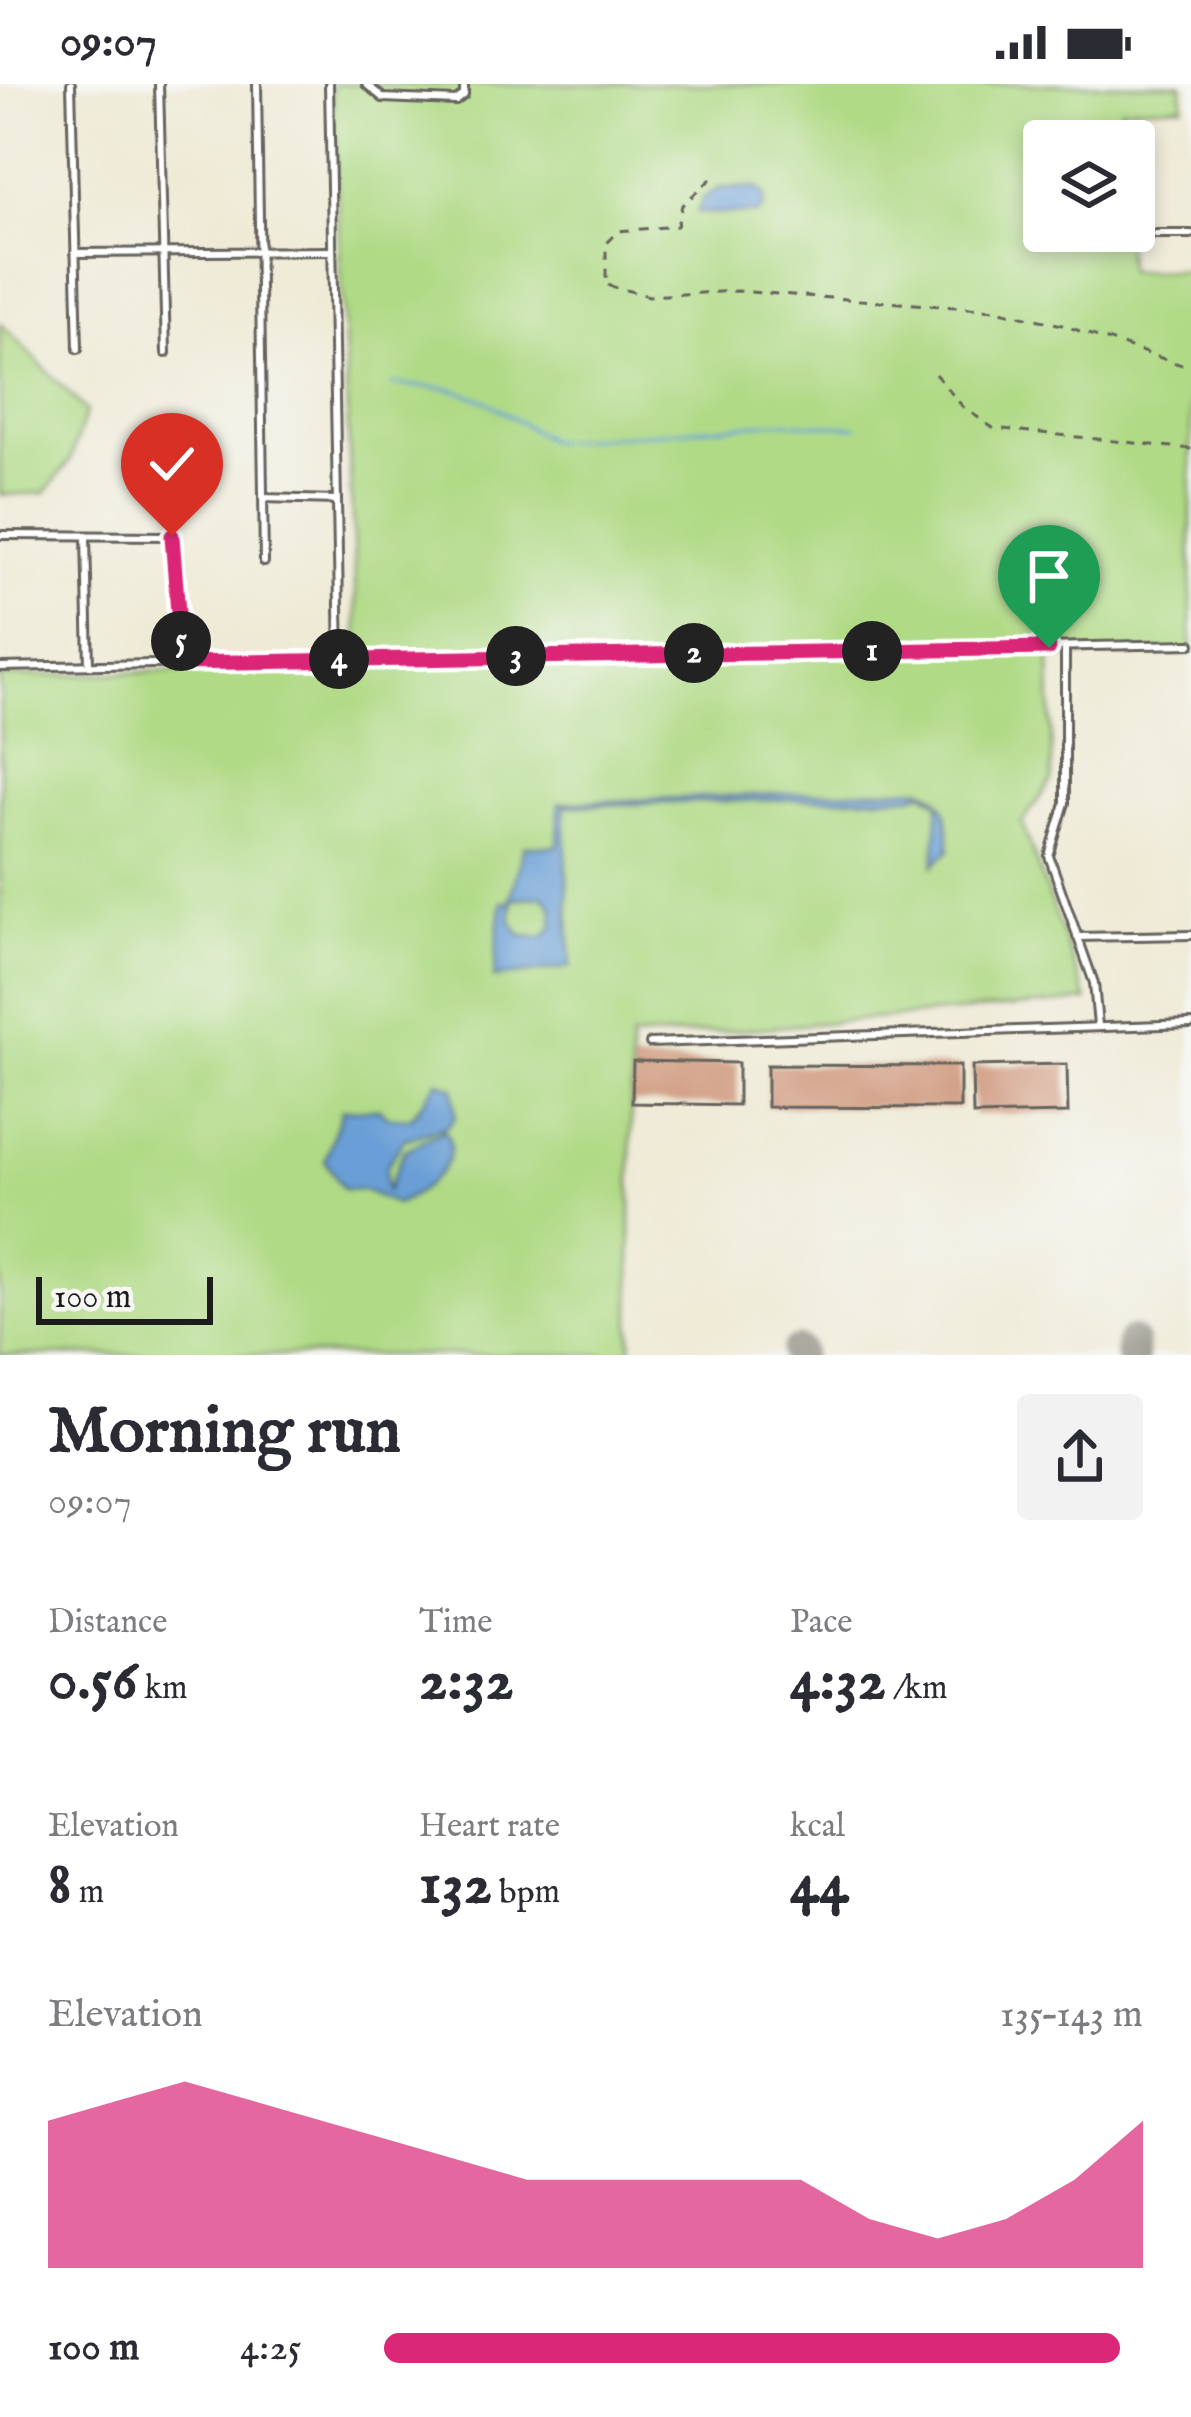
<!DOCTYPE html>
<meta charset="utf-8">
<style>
body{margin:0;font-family:"IM FELL English",serif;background:#f2f2f3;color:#2b2b33;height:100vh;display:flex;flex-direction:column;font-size:45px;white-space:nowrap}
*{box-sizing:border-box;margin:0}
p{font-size:39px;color:#7c7c81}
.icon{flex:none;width:66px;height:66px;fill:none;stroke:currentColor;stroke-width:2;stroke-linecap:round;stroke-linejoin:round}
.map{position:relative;height:1271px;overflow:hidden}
.panel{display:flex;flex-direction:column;background:#fff;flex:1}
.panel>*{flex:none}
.buttons{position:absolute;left:1023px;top:36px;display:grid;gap:24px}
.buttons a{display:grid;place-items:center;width:132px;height:132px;border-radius:12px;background:#fff;box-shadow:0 6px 18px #0003;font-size:60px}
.scale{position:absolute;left:36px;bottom:30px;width:177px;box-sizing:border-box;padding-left:12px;border:6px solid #1c1c1c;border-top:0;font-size:33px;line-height:42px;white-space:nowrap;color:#1c1c1c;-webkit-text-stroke:9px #f6f6f2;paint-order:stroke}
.pin{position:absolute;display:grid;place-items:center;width:102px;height:102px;color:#fff;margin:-123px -51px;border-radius:50% 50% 50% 0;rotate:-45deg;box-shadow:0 0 12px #0007}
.pin .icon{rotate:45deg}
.km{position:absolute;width:60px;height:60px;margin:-30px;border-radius:50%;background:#222;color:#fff;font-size:33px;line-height:60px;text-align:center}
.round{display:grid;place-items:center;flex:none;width:126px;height:126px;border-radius:12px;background:#f2f2f3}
.headline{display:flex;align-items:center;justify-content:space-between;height:204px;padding:0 48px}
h1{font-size:66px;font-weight:700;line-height:90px}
.stats{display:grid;grid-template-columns:repeat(3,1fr);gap:18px;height:204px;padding:12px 48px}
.stats div{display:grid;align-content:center}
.stats b{font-size:60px;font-weight:700}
.stats small{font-size:33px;font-weight:400}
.stats p{font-size:33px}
.chart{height:336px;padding:24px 48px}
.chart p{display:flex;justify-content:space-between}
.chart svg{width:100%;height:216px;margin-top:12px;fill:#db2777;opacity:.7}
ul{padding:0 48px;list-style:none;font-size:39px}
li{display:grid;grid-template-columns:192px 144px 1fr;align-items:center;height:90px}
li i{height:30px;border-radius:15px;background:#db2777}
.status{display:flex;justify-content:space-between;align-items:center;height:84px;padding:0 60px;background:#fff;direction:ltr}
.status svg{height:33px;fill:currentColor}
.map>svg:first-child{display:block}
.green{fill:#b0da86;stroke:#667b51;stroke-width:3}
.water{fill:#699fd6;stroke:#425e79;stroke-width:3}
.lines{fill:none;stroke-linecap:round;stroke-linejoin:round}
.stream{stroke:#699fd6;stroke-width:3}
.taxiway{stroke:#858378;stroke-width:33}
.building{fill:#cf977c}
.service-casing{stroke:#66645d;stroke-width:12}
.path{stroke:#66645d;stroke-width:3;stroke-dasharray:9 9;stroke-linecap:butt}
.service{stroke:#fff;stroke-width:6}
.route-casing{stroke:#fff;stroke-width:24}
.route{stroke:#db2777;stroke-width:15}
</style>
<div class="status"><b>09:07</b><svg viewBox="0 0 49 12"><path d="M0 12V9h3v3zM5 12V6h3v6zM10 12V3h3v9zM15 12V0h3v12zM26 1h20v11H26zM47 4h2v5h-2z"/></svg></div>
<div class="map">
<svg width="1191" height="1271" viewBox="0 0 1191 1271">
<rect width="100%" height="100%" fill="#f6f6f2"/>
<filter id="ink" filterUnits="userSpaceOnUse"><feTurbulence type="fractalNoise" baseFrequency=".00833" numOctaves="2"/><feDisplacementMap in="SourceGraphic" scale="24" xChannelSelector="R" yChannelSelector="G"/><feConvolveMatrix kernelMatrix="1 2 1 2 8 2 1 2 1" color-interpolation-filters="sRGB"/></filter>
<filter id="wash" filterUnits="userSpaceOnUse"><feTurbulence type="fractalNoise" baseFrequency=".004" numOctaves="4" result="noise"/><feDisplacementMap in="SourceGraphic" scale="48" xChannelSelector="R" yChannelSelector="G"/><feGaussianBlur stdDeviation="2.7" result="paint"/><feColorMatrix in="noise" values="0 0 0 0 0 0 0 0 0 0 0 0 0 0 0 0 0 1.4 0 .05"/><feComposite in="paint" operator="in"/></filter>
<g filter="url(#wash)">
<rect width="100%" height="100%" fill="#eeead5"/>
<g class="green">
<polygon points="332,0 1182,0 1183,21 1121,24 1122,57 1044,57 1044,147 1125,147 1127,187 1191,187 1191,569 1050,572 1052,696 1022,739 1087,917 631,955 631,1271 0,1271 0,593 359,581"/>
<polygon points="0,239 86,327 70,377 45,409 0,411"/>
</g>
<g class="water">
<polygon points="720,104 756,104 764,111 764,123 757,130 697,129 703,114"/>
<path d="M 921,704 C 950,715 949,738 949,766 L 934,781 L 939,718 L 923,708 L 911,712 L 564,722 L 571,883 L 494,894 C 497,875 498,826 503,817 L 512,818 L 511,837 L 522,852 L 544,853 L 553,842 L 553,824 L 544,812 L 510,815 L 524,762 L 558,762 L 559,719 Z"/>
<path d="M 438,997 L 454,1004 L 455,1033 L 447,1042 L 403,1056 L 386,1084 L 387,1108 L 404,1067 L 444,1046 C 466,1076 423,1109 396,1120 L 364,1106 L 344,1105 L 325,1077 L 342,1026 L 379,1025 L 387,1033 L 411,1034 Z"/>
</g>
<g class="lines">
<polyline class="stream" points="392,300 452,305 486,317 551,358 776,338 857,343"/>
<g class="taxiway">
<polyline points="1132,1259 1132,1271"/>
<polyline points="797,1268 797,1271"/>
</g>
</g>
<g id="blocks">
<g class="building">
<polygon points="633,977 738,979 738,1021 632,1019"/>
<polygon points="1067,980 1068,1029 973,1031 972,982"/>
<polygon points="767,981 960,982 960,1024 767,1023"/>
</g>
</g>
</g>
<g filter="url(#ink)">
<use href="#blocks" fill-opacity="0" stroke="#66645d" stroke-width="3"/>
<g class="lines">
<g class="service-casing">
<g id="service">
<polyline points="71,0 78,265"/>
<polyline points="159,0 166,269"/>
<polyline points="257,0 264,478"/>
<polyline points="329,0 340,575"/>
<polyline points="366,0 383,14 456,17 464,11 464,0"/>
<polyline points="1156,150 1191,150"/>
<polyline points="75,169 332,167"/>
<polyline points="263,414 337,416"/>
<polyline points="0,451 172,452 182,579"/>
<polyline points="86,453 89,581"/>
<polyline points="1065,563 1065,719 1049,772 1094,899 1098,942"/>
<polyline points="0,583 1191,560"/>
<polyline points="1077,853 1191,851"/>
<polyline points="650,959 1191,940"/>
</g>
</g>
<g class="path">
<polyline points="711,95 682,121 677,142 619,147 606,160 606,201 649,212 737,207 996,226 1062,241 1191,284"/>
<polyline points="935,290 963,323 993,344 1191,365"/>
</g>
<use href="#service" class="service"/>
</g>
</g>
<g class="lines" filter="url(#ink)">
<g class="route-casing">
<polyline id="route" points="172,452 182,579 1049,564"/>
</g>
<use href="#route" class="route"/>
</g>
</svg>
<div class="buttons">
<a><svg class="icon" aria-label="layers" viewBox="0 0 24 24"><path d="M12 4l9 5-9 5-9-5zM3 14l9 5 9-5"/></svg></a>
</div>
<div class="scale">100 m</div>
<div class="pin" style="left:1049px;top:564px;background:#1e9e55"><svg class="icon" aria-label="arrive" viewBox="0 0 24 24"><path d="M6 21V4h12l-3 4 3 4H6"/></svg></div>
<div class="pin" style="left:172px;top:452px;background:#d93025"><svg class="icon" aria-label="check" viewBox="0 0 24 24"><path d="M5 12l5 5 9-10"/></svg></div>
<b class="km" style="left:872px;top:567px">1</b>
<b class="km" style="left:694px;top:569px">2</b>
<b class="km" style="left:516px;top:572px">3</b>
<b class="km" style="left:339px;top:575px">4</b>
<b class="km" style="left:181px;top:557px">5</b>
</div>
<section class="panel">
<div class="headline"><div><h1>Morning run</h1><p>09:07</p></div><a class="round"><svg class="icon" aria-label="share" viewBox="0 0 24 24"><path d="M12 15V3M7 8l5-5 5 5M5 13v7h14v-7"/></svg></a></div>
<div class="stats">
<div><p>Distance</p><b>0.56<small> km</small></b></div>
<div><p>Time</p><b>2:32</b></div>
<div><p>Pace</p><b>4:32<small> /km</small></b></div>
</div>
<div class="stats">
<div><p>Elevation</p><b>8<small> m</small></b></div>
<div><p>Heart rate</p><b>132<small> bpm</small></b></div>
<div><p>kcal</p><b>44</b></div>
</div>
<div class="chart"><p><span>Elevation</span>135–143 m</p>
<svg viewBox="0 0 160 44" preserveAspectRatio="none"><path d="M0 44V14L10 10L20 6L30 10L40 14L50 18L60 22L70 26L80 26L90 26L100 26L110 26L120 34L130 38L140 34L150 26L160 14V44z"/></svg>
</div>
<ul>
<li><b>100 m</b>4:25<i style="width:97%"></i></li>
</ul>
</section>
